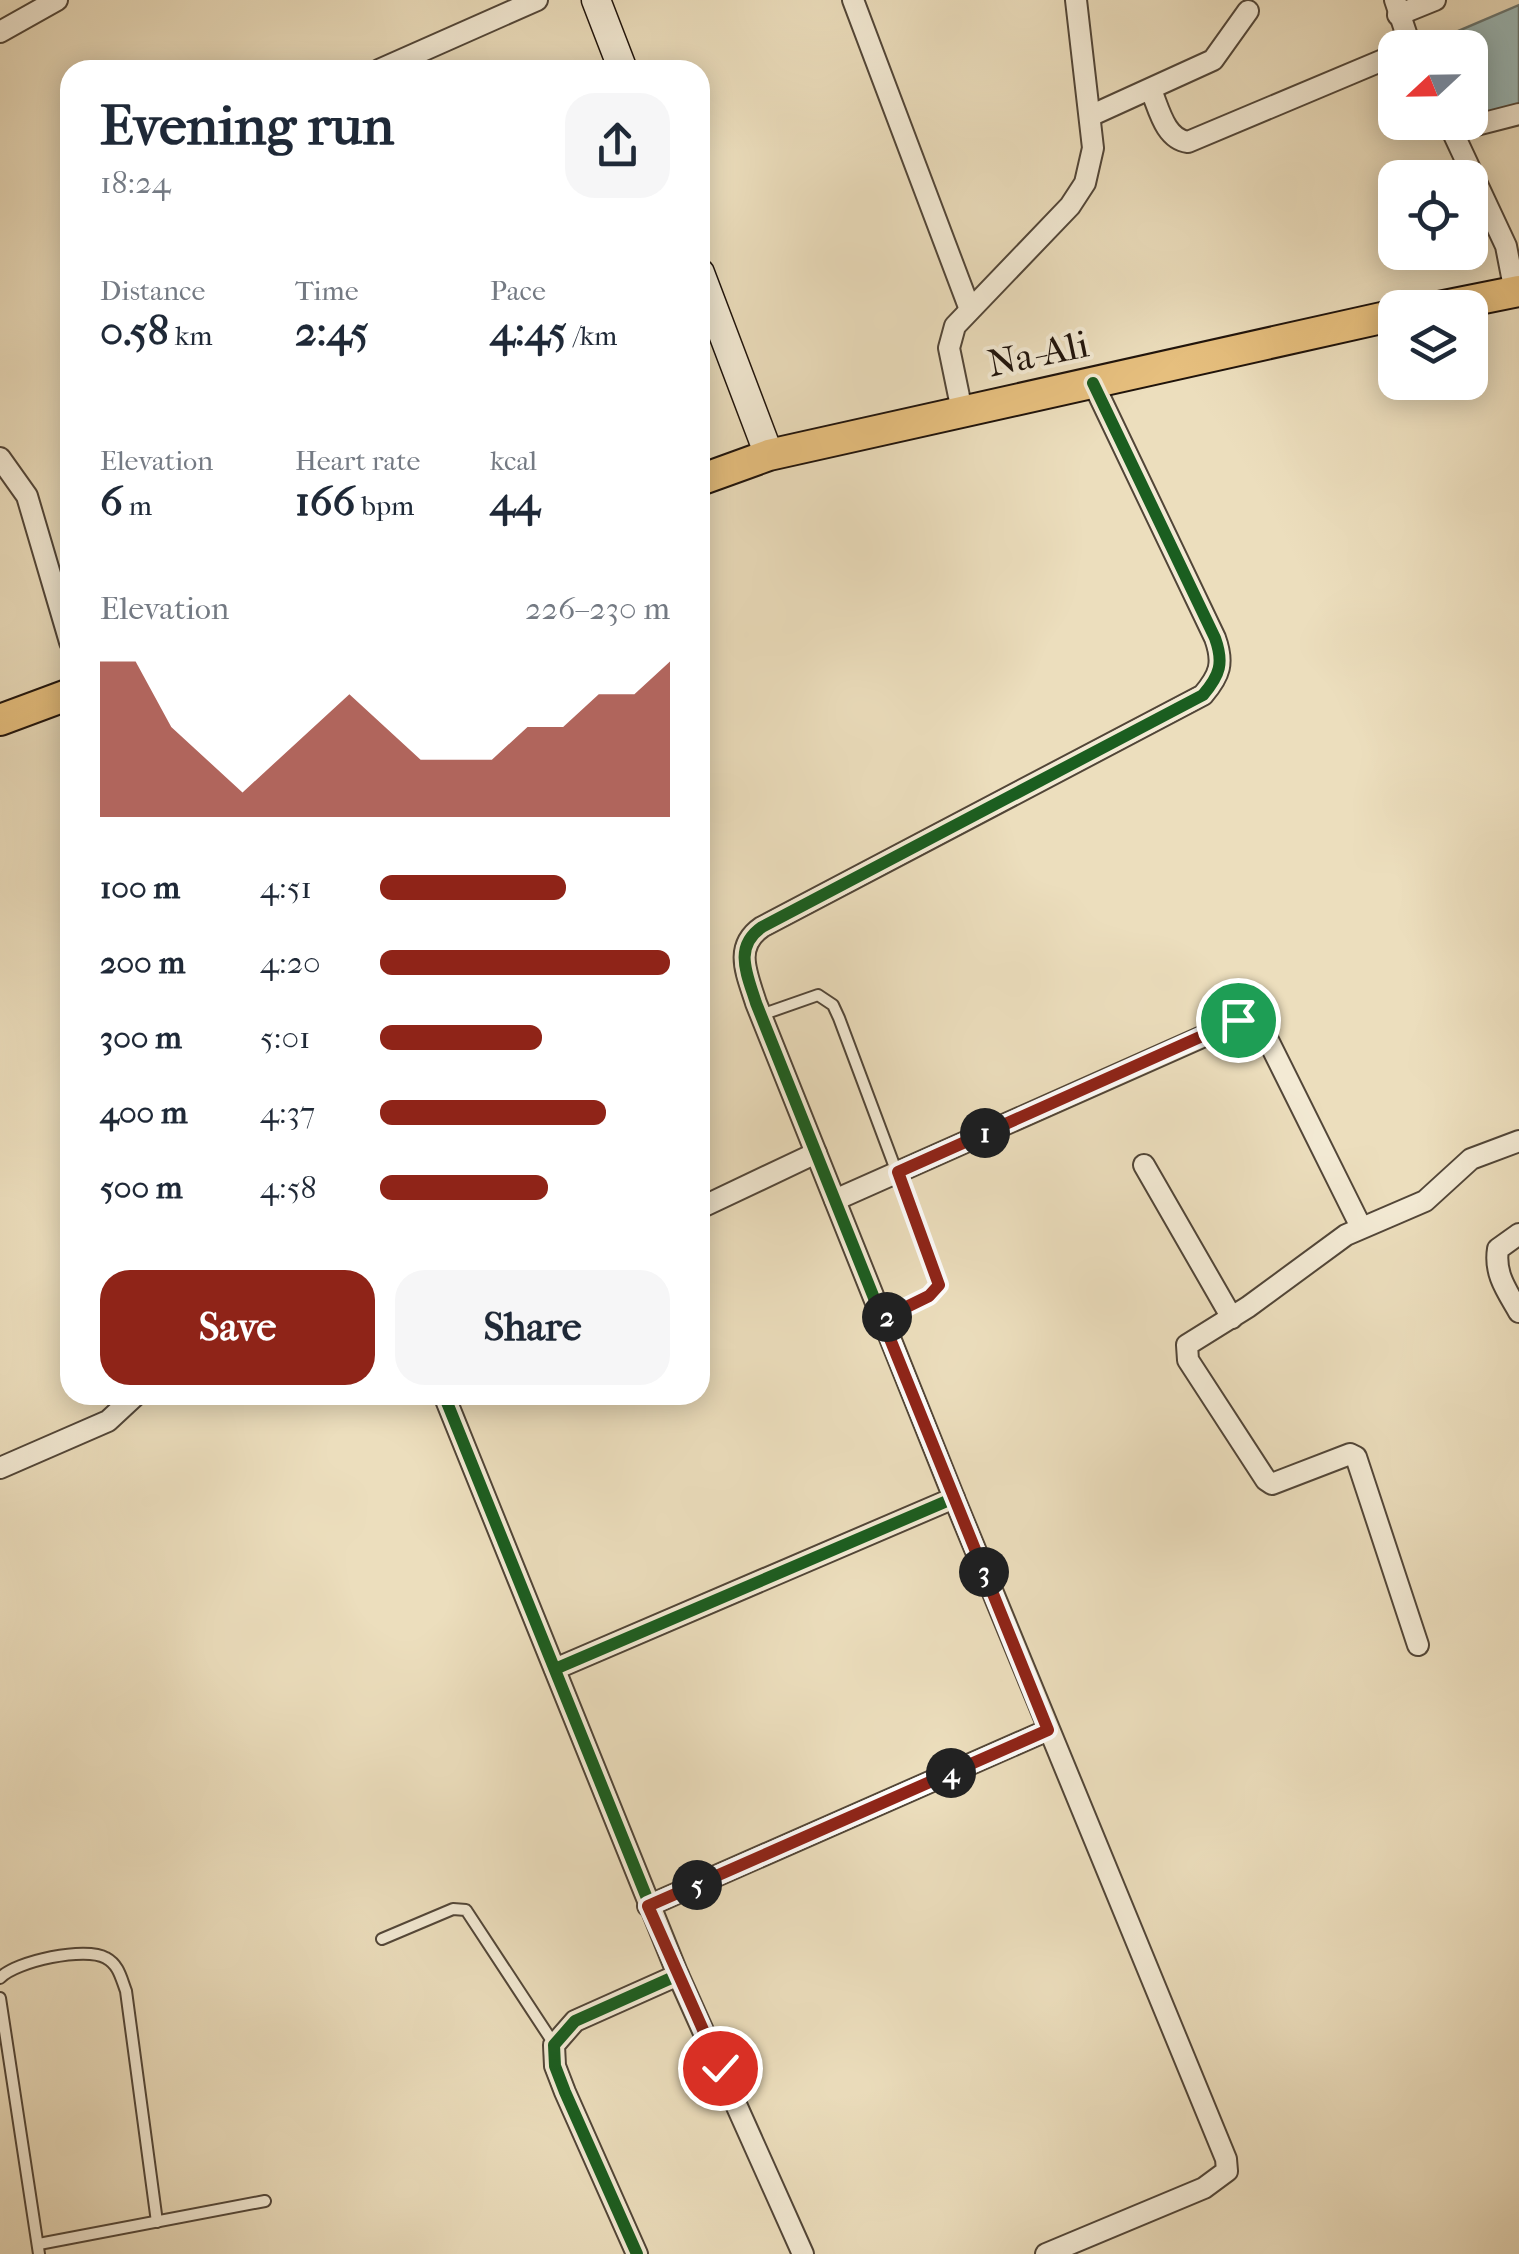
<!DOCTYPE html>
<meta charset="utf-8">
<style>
body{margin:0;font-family:"IM FELL French Canon",serif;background:#f6f6f7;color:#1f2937;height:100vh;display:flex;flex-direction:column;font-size:38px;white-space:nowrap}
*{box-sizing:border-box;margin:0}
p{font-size:32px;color:#747a83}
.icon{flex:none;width:55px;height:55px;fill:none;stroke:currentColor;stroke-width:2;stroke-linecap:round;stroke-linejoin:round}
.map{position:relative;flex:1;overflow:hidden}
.panel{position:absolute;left:60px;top:60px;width:650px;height:1345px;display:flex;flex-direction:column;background:#fff;border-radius:30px;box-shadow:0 5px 25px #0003}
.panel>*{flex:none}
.needle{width:65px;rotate:248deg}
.fabs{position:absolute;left:1378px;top:30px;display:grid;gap:20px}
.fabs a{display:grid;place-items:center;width:110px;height:110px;border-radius:20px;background:#fff;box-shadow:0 5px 25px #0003;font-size:50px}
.pin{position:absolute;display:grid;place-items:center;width:85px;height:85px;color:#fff;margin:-42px;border:5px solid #fff;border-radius:50%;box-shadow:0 2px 10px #0007}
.km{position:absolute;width:50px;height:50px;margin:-25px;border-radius:50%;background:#222;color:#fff;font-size:28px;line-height:50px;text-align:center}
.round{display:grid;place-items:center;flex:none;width:105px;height:105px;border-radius:30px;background:#f6f6f7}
.head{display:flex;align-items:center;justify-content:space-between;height:170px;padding:0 40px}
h1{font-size:55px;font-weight:700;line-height:75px}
.metrics{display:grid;grid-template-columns:repeat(3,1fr);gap:15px;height:170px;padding:10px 40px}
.metrics div{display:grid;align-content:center}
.metrics b{font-size:42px;font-weight:700}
.metrics small{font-size:28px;font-weight:400}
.metrics p{font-size:28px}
.chart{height:280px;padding:20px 40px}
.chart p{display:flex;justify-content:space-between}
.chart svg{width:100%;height:180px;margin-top:10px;fill:#8f2418;opacity:.7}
.primary-button{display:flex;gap:20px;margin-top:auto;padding:20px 40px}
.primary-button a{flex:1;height:115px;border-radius:30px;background:#8f2418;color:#fff;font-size:40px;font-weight:700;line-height:115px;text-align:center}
.primary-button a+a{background:#f6f6f7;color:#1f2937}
ul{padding:0 40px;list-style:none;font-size:32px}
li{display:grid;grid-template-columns:160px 120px 1fr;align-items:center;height:75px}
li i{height:25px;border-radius:12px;background:#8f2418}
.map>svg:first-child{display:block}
.water{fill:#9bbab9;stroke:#697773;stroke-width:2.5}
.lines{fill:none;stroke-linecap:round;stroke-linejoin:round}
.lane-casing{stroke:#524638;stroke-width:14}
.street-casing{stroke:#524638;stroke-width:24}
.secondary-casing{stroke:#1f130b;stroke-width:31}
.primary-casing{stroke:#1f130b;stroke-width:34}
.lane{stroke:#f3ead4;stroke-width:10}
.street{stroke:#f3ead4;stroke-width:20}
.secondary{stroke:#f3ead4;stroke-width:28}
.primary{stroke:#e6bf7e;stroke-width:30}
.cycleway-casing{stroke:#f3ead4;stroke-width:19}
.cycleway{stroke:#1b5e20;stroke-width:12}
.route-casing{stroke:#fff;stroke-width:20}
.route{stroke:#8f2418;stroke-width:12}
.labels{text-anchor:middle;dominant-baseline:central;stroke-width:8;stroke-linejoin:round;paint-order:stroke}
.street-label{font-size:38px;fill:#1f130b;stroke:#f3ead4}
</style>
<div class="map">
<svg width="1519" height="2254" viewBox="0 0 1519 2254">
<rect width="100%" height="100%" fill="#ecdebd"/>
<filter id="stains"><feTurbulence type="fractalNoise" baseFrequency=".002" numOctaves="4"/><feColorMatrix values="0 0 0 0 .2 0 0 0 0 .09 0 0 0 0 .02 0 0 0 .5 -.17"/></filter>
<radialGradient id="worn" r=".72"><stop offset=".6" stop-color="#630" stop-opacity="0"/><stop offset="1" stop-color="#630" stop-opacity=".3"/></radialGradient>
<polygon class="water" points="1519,5 1519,106 1480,119 1470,94 1470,48 1452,47 1451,39 1458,31"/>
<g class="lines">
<g class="lane-casing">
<g id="lane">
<polyline points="761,1015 818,995 833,1005 839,1018 939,1285 929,1297 883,1319"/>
<polyline points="382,1939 453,1909 466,1910 554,2044"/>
<path d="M 0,1978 C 16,1961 86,1946 106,1958 C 119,1965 121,1978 126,1991 L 157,2222"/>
<polyline points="0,1998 39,2254"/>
<polyline points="39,2244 265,2201"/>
</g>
</g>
<g class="street-casing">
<g id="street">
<polyline points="853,0 969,307"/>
<polyline points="1395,0 1411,48"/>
<polyline points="1398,15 1435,0"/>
<polyline points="0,32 57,0"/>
<polyline points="379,70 537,0"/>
<path d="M 1151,90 C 1159,109 1165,139 1188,142 L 1395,55"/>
<polyline points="1090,116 1213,60 1248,11"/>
<polyline points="1448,122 1506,246 1515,292"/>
<polyline points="1453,131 1519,114"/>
<polyline points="962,411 949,348 955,326 1070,206 1085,183 1093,148 1076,0"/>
<polyline points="0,458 27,496 70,642"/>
<polyline points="1144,1165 1232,1318"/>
<polyline points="835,1200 1247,1017 1260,1024 1361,1227"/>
<polyline points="700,1208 816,1153"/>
<path d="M 1519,1234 L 1498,1249 C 1494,1274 1507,1291 1519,1312"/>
<polyline points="444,1395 678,1975 575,2021 554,2045 555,2066 565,2092 637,2254"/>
<polyline points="0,1468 108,1421 136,1395"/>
<polyline points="954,1498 1226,2159 1227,2171 1204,2188 1046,2254"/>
<polyline points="1418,1645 1356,1457 1350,1454 1272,1484 1266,1480 1188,1360 1187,1345 1248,1307 1346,1235 1425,1201 1471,1159 1519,1141"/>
<path d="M 555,1669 L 954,1498 L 756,1003 C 747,974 733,947 762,927 L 1203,695 C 1220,675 1224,663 1215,638 L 1093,383"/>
<polyline points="648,1906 1048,1730"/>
<polyline points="678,1975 803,2254"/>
</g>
</g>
<g class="secondary-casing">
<g id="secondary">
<polyline points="596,0 623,70"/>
<polyline points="700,273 769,455"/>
</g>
</g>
<g class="primary-casing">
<g id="primary">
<polyline points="1434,308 1519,291"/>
<polyline points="700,480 769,455 1395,315"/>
<polyline points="0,720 70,694"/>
</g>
</g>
<use href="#lane" class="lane"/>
<use href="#street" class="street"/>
<use href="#secondary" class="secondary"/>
<use href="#primary" class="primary"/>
<g class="cycleway-casing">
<g id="cycleway">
<polyline points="444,1395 678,1975 575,2021 554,2045 555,2066 565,2092 637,2254"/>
<path d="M 555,1669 L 954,1498 L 756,1003 C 747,974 733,947 762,927 L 1203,695 C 1220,675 1224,663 1215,638 L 1093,383"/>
</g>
</g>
<use href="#cycleway" class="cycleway"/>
</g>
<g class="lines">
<g class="route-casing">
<polyline id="route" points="720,2068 648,1906 1048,1730 882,1319 929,1296 939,1285 898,1172 1238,1020"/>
</g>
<use href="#route" class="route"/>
</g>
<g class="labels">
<g class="street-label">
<text transform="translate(1038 354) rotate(-12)">Na-Ali</text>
</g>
</g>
<rect width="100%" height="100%" filter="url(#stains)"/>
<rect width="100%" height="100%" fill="url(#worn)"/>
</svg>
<div class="fabs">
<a><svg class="needle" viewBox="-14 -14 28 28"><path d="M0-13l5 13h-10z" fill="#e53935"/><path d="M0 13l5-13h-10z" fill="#747a83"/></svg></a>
<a><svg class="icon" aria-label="locate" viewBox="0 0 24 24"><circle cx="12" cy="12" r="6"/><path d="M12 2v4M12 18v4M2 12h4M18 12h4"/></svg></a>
<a><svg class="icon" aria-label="layers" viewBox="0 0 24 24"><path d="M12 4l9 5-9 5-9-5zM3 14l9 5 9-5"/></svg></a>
</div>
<div class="pin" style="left:1238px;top:1020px;background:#1e9e55"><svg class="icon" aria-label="arrive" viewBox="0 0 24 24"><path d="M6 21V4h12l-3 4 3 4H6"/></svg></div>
<div class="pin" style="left:720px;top:2068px;background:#d93025"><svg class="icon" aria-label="check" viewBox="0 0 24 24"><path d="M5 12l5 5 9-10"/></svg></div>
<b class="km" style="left:985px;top:1133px">1</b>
<b class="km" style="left:887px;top:1317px">2</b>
<b class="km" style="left:984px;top:1572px">3</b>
<b class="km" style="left:951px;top:1773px">4</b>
<b class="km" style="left:697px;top:1885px">5</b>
<section class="panel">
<div class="head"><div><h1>Evening run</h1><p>18:24</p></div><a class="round"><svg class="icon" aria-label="share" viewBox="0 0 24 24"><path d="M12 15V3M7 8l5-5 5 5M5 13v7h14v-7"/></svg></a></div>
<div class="metrics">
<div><p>Distance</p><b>0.58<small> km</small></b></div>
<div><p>Time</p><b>2:45</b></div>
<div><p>Pace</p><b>4:45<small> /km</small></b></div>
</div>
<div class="metrics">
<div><p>Elevation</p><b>6<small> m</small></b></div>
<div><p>Heart rate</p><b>166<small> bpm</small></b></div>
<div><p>kcal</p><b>44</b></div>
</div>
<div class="chart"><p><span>Elevation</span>226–230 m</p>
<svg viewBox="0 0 160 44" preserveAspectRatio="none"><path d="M0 44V6L10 6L20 22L30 30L40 38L50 30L60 22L70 14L80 22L90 30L100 30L110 30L120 22L130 22L140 14L150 14L160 6V44z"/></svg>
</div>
<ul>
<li><b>100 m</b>4:51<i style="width:64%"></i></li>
<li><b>200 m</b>4:20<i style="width:100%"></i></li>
<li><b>300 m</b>5:01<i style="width:56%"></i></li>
<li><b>400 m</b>4:37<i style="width:78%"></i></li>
<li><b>500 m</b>4:58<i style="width:58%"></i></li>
</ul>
<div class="primary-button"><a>Save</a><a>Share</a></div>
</section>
</div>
